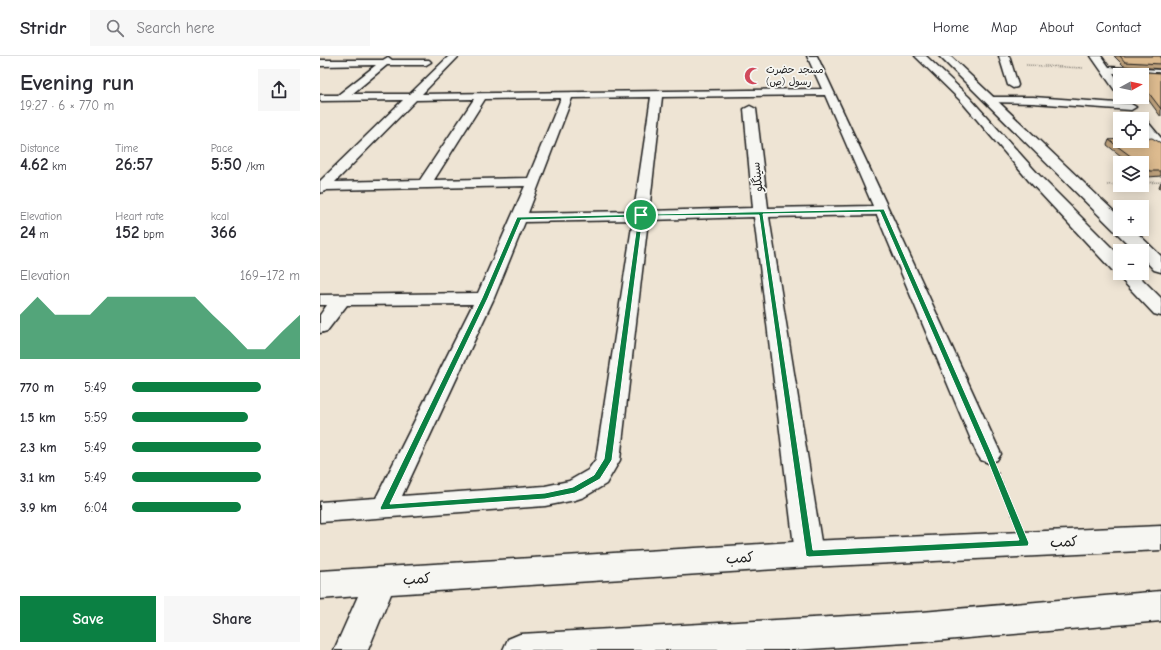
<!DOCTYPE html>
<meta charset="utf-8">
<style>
body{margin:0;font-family:"Comic Neue","Playpen Sans Arabic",sans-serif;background:#f7f7f7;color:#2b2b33;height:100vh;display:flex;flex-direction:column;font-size:15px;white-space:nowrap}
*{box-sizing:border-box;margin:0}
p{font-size:13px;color:#7c7c81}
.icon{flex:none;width:22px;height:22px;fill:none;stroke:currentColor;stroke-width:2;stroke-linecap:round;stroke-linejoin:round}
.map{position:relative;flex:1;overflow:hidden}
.panel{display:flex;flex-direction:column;background:#fff;width:320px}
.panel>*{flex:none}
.needle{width:26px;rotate:82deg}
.tools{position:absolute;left:793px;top:12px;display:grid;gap:8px}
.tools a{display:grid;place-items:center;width:36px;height:36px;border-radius:0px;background:#fff;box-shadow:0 2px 10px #0003;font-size:20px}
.pin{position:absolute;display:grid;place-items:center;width:34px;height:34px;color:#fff;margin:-17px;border:2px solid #fff;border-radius:50%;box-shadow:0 1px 4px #0007}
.round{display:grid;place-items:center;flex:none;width:42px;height:42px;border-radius:0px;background:#f7f7f7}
.summary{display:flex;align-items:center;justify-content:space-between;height:68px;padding:0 20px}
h1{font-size:22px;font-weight:600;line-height:30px}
.metrics{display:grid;grid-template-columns:repeat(3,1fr);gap:6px;height:68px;padding:4px 20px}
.metrics div{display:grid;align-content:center}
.metrics b{font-size:17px;font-weight:600}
.metrics small{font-size:11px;font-weight:400}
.metrics p{font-size:11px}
.chart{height:112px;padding:8px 20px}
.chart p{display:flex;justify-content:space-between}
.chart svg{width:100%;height:72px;margin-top:4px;fill:#0b8043;opacity:.7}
.button{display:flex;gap:8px;margin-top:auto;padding:8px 20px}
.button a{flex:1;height:46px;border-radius:0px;background:#0b8043;color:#fff;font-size:16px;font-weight:600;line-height:46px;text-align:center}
.button a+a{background:#f7f7f7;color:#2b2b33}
ul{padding:0 20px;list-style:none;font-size:13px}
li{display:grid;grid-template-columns:64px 48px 1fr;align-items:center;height:30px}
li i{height:10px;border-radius:5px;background:#0b8043}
header{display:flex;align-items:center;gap:24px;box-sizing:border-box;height:56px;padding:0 20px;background:#fff;border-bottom:1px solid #e1e1e2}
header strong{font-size:19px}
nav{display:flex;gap:22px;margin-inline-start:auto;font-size:14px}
.search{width:280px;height:36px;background:#f7f7f7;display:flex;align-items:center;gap:10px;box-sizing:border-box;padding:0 14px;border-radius:0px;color:#7c7c81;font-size:15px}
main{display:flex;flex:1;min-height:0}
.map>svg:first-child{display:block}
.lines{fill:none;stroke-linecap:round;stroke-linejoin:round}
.street-casing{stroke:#1c1c1c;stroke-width:3}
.secondary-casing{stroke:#1c1c1c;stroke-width:3}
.path-far1{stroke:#1c1c1c;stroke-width:1.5;stroke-dasharray:0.5 1.5;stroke-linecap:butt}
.path{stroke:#1c1c1c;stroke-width:3.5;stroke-dasharray:1.5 4;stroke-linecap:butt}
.street{fill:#f6f6f2;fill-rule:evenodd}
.secondary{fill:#f6f6f2;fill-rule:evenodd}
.wall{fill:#bea17b;stroke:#1c1c1c}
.building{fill:#ddbb8f;stroke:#1c1c1c}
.route{fill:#0b8043;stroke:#fff;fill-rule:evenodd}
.labels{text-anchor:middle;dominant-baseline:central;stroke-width:3.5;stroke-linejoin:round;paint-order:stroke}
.far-poi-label{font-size:10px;fill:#1c1c1c;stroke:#f6f6f2;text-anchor:start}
.street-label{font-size:12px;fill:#1c1c1c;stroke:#f6f6f2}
.near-street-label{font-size:14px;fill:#1c1c1c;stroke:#f6f6f2}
</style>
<header>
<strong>Stridr</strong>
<div class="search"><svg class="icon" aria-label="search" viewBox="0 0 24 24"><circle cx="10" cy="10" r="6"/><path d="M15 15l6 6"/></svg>Search here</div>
<nav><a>Home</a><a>Map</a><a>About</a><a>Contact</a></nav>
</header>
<main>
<section class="panel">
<div class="summary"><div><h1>Evening run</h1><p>19:27 · 6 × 770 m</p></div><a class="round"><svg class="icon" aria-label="share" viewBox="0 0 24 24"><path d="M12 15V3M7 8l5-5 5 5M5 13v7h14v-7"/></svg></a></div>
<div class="metrics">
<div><p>Distance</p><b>4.62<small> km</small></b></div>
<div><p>Time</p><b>26:57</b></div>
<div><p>Pace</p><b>5:50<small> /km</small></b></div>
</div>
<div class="metrics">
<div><p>Elevation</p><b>24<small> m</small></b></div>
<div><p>Heart rate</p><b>152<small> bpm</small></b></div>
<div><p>kcal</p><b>366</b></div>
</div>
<div class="chart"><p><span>Elevation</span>169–172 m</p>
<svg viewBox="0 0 160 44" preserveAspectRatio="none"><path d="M0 44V17L10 6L20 17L30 17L40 17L50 6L60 6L70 6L80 6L90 6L100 6L110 17L120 27L130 38L140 38L150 27L160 17V44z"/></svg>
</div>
<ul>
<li><b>770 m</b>5:49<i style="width:77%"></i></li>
<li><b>1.5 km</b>5:59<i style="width:69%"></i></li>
<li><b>2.3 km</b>5:49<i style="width:77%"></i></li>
<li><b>3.1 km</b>5:49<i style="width:77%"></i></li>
<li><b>3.9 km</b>6:04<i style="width:65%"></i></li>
</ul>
<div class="button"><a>Save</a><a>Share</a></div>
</section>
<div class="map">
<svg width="841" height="594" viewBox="0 0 841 594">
<rect width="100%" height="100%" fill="#eee4d4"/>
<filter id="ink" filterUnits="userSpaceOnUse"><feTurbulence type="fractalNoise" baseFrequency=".025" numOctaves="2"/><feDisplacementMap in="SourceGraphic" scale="8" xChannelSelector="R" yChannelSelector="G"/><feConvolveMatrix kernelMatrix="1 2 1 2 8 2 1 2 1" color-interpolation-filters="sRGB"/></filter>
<g filter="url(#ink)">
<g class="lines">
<g class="street-casing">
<g id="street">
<path d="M 129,0 L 139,0 L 102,38 L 502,33 L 487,0 L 497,0 L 569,154 L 681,398 L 677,404 L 669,407 L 661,404 L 657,398 L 557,159 L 449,161 L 503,498 L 499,506 L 489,510 L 479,506 L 475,498 L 434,161 L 328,164 L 300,404 L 286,428 L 264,441 L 255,444 L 225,450 L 0,466 L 0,446 L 56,442 L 153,248 L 27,249 L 7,275 L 0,277 L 0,259 L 7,249 L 0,249 L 0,239 L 158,237 L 205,130 L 7,134 L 0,137 L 0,125 L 83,44 L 0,45 L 0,39 L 18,39 L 56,9 L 0,10 L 0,4 L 63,4 L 68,1 L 72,4 L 109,4 L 111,6 L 106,9 L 67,9 L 32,38 L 90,38 ZM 505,39 L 553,150 L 448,152 L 436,53 L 430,50 L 424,53 L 433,152 L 329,155 L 342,41 ZM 331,41 L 314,155 L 208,157 L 252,42 ZM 241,42 L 208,122 L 114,124 L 165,43 ZM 154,43 L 100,124 L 15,126 L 96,44 ZM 313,164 L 276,403 L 268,414 L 249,425 L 225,430 L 82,440 L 174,242 L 205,166 Z"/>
<polygon points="679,0 689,0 698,29 697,31 693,32 688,29"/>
<polygon points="771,0 781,0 789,11 841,14 841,20 793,17 800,27 800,37 796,36"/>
<polygon points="671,41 713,41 811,48 816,51 811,54 713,47 667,46 666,44"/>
<path d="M 820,63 L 826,64 L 841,82 L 841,92 C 827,88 822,76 822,63 Z"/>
</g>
</g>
<g class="secondary-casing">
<g id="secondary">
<polygon points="595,0 606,0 649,41 719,119 800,200 800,217 816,217 841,242 841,260 834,258 799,221 797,216 793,215 709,125 641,45"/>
<polygon points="619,0 630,0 800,161 800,173 813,173 841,200 841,216 834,214 822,201 822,195 815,195"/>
<polygon points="841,470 841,494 489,511 71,538 48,594 14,594 38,540 0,543 0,515 489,485"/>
<polygon points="841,535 841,565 602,586 473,594 183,594 188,583 200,578 602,556"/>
</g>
</g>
<g class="path-far1">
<polyline points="706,9 763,12"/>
<polyline points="822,127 841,126"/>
<polyline points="787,129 800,128"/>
</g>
<polyline class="path" points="677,417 695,463"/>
<use href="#street" class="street"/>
<use href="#secondary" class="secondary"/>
</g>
<g class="wall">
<polygon points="794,0 841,0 841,13 804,10"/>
<polygon points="812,15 841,17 841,61 822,35 822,19 810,19"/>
<polygon points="789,84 841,87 841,120 828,121 822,116 822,107 810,107 787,89"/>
<polygon points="841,126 841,133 839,131"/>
</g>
<g class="building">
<polygon points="800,0 841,0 841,8 805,6"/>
<polygon points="812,15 841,17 841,53 822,28 822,19 815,19"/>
<polygon points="832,82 841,87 841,115 830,115 822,109 822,107 820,107 789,84 800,83 800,85 822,85 822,83"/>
</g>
</g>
<path class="route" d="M 564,153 L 672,398 L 709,487 L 708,490 L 489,501 L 486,500 L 439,159 L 323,160 L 292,404 L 280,423 L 255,437 L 225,443 L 61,454 L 60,452 L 162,242 L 197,161 ZM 560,156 L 665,398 L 699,484 L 493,494 L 443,158 ZM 318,161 L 284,403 L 274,419 L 253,431 L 225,437 L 70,448 L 168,242 L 201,164 Z"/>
<defs>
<g id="mosque-bare" transform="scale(1.38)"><path d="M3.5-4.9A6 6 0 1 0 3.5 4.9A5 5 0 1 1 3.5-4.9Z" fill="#d1495b" stroke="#f6f6f2" stroke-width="2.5" paint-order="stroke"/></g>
</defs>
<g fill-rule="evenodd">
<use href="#mosque-bare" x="433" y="20"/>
</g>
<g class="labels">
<g class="far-poi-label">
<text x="446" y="14">مسجد حضرت<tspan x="446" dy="12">رسول (ص)</tspan></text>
</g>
<g class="street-label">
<text transform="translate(437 121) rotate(-96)">سینگلو</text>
</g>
<g class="near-street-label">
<text transform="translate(744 486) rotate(-2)">کمب</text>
<text transform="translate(420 502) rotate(-4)">کمب</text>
<text transform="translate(97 523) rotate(-4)">کمب</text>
</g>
</g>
</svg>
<div class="tools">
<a><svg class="needle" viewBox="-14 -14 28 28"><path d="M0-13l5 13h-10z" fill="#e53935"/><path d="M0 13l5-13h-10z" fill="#7c7c81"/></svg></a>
<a><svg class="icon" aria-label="locate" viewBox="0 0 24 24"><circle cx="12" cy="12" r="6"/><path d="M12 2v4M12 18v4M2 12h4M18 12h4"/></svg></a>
<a><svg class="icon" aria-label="layers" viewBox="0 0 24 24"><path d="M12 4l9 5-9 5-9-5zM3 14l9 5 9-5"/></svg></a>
<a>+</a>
<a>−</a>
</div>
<div class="pin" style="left:321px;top:159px;background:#1e9e55"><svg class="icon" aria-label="arrive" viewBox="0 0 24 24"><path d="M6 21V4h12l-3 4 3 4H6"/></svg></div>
</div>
</main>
